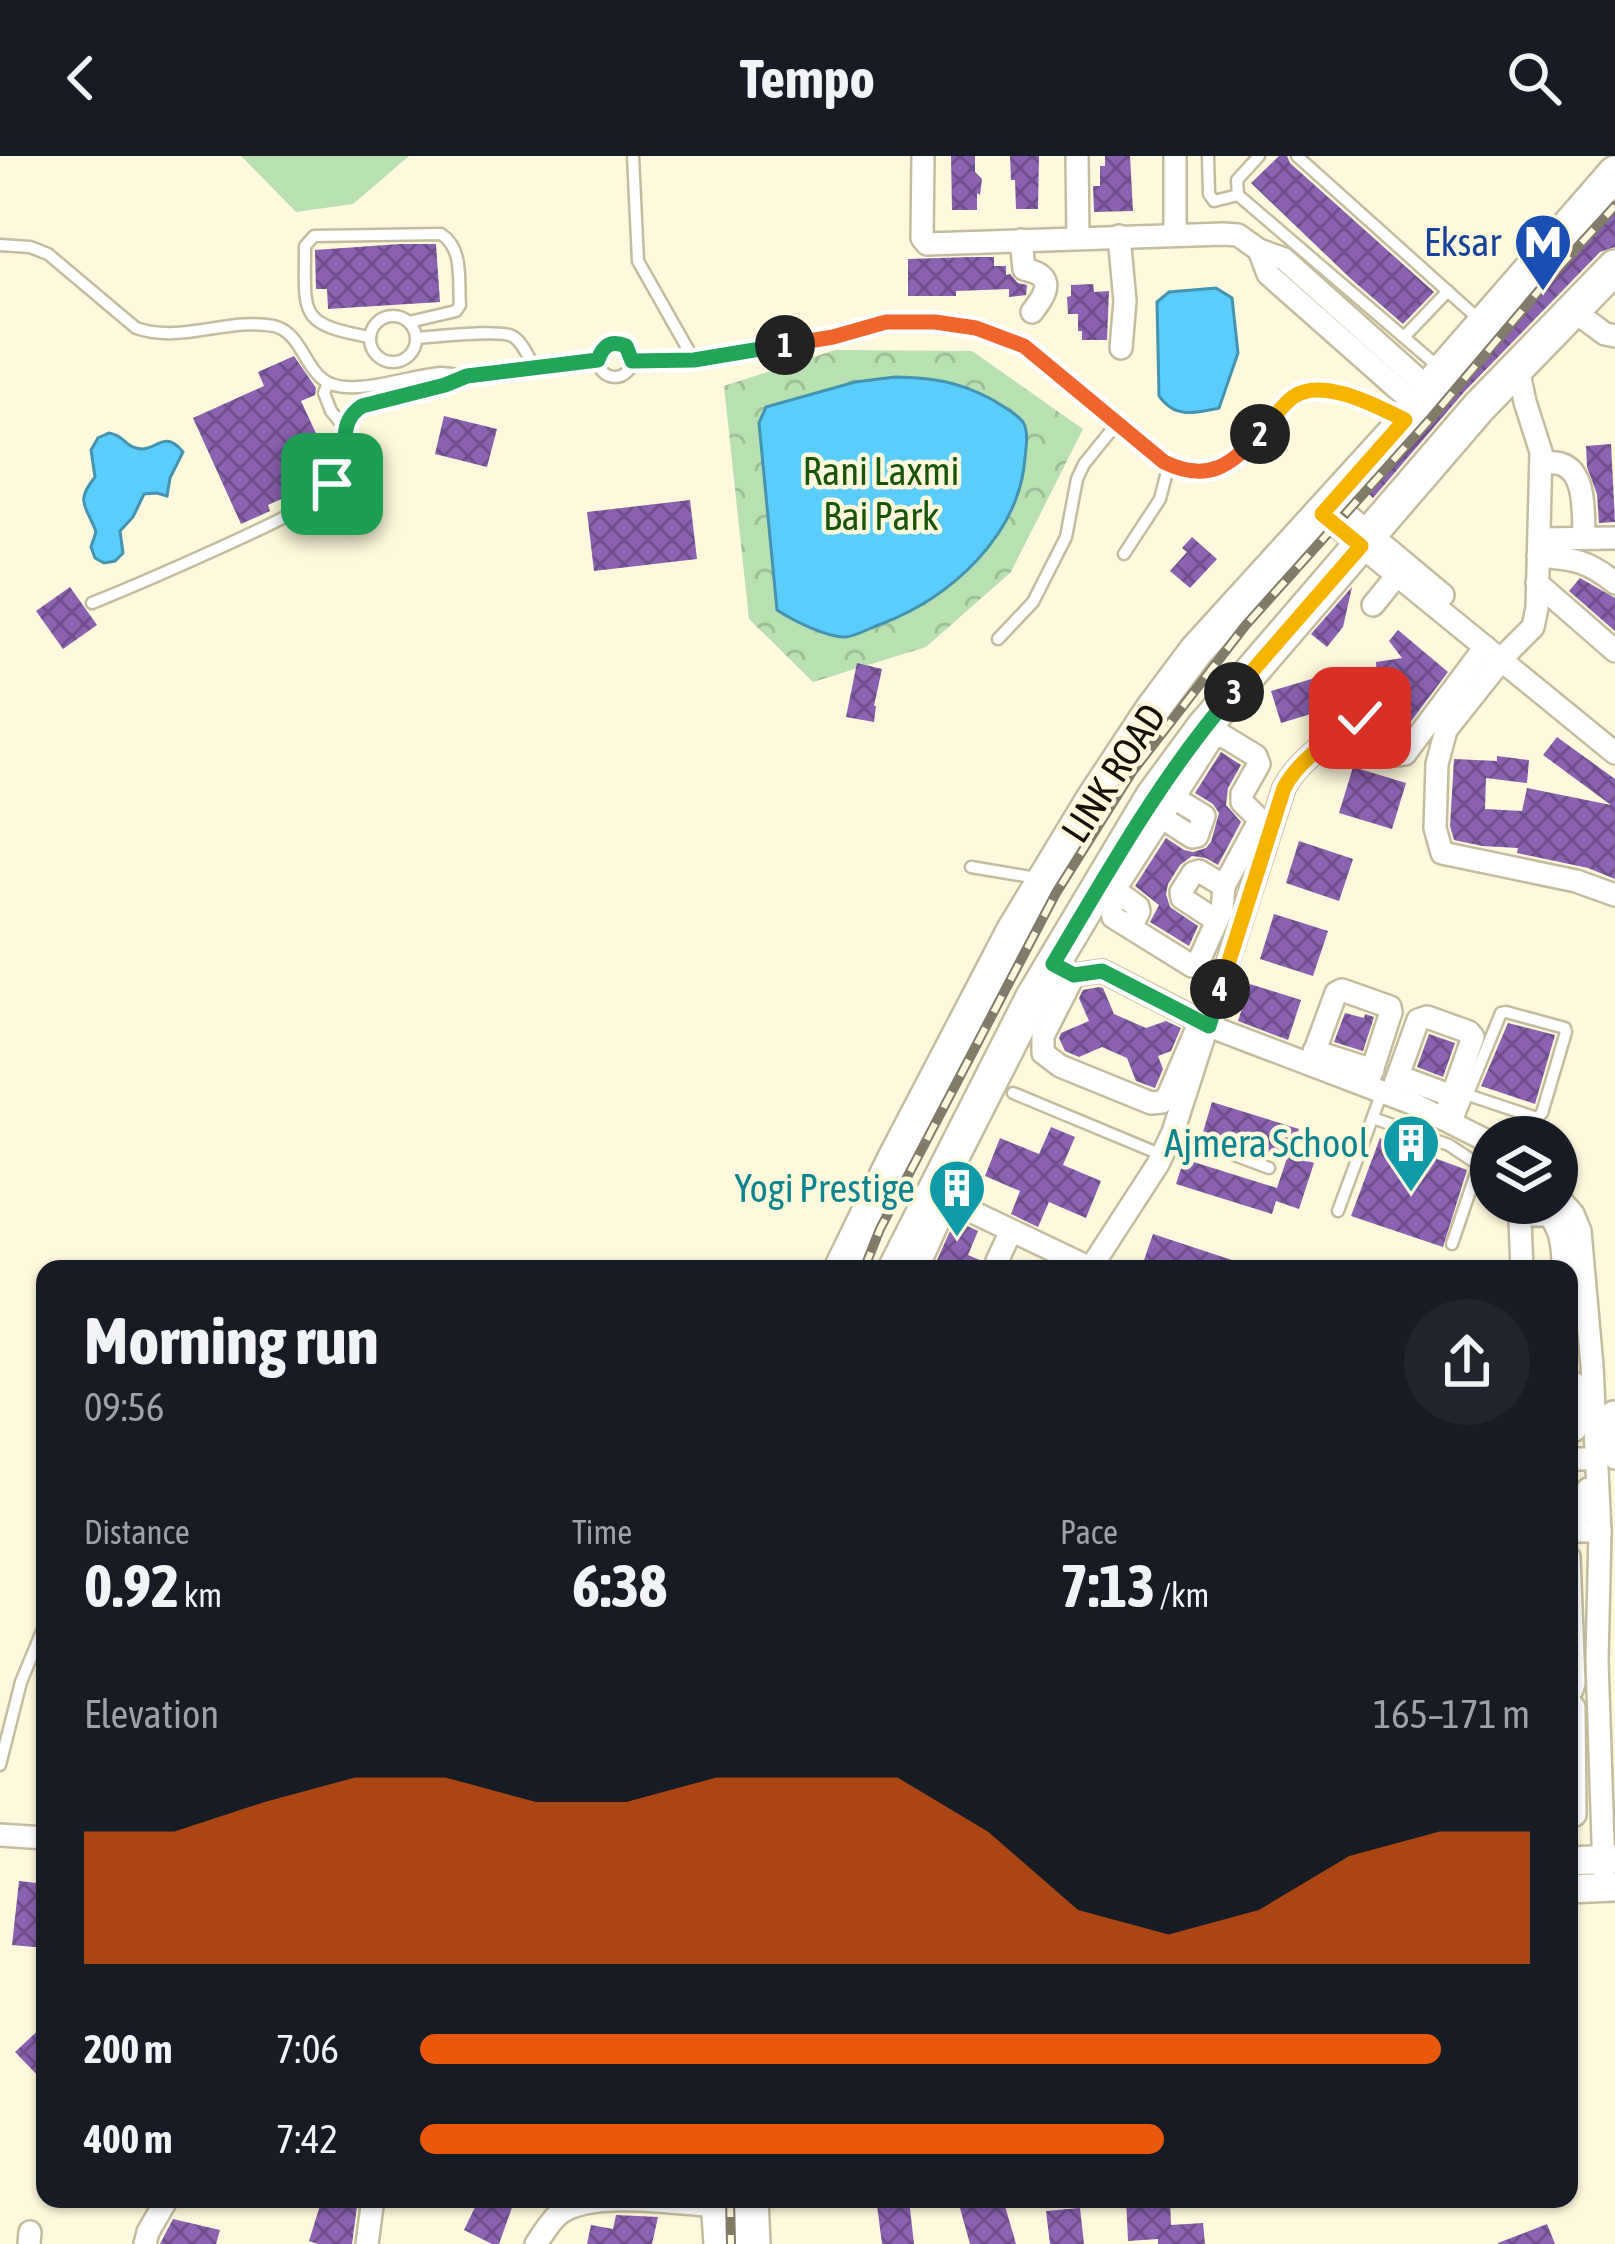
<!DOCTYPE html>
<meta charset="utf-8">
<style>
body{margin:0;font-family:"Asap Condensed",sans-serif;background:#20242c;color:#f1f3f6;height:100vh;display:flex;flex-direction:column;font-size:45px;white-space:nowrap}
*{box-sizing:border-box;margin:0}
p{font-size:39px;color:#9ea1a6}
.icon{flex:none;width:66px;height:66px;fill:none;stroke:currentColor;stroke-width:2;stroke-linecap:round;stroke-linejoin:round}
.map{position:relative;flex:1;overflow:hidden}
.side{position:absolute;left:36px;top:1104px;width:1542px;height:948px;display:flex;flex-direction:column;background:#171b24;border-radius:24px;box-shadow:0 3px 9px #0004}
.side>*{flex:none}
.buttons{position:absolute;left:1470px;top:960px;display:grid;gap:24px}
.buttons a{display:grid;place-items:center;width:108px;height:108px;border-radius:50%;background:#171b24;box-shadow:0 3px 9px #0004;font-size:60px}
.pin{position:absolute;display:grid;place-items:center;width:102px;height:102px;color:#fff;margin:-51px;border-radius:24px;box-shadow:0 6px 18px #0006}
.km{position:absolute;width:60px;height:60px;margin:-30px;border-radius:50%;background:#222;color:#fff;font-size:33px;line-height:60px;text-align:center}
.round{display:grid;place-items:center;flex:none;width:126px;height:126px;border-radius:63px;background:#20242c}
.overview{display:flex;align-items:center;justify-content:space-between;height:204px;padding:0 48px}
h1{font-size:66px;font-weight:700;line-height:90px}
.stats{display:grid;grid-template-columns:repeat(3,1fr);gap:18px;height:204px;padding:12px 48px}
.stats div{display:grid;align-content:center}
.stats b{font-size:60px;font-weight:700}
.stats small{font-size:33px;font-weight:400}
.stats p{font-size:33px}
.chart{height:336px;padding:24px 48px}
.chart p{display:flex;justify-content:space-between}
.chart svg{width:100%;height:216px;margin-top:12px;fill:#ea580c;opacity:.7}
ul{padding:0 48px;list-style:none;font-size:39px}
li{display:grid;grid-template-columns:192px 144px 1fr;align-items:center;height:90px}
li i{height:30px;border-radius:15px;background:#ea580c}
header{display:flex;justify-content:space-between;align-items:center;height:156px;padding:0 48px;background:#171b24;font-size:54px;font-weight:700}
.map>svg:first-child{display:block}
.grass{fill:#b9e0b1}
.park{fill:url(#park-crowns)}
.water{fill:#5acdfb;stroke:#4494b1;stroke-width:3}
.building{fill:url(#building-cross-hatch)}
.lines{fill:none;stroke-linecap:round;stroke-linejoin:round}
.service-casing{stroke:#c4bd9d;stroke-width:15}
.minor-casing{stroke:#c4bd9d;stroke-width:26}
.tertiary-casing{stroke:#c4bd9d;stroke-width:32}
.primary-casing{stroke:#c4bd9d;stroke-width:38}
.service{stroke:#fff;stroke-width:10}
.minor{stroke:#fff;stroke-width:21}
.tertiary{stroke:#fff;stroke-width:27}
.primary{stroke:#fff;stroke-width:33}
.rail-casing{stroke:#817c6a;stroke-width:10}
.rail{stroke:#fef8dd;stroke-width:6;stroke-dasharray:18;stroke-linecap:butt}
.split-1-casing{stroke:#fff;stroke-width:24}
.split-2-casing{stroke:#fff;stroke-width:24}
.split-3-casing{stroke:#fff;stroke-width:24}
.split-4-casing{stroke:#fff;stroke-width:24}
.split-5-casing{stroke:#fff;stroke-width:24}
.split-1{stroke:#22a559;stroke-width:15}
.split-2{stroke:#f0652b;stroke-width:15}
.split-3{stroke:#f5b400;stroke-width:15}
.split-4{stroke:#22a559;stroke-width:15}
.split-5{stroke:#f5b400;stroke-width:15}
.labels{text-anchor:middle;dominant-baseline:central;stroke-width:9;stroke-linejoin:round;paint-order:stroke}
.transit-label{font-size:39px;fill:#164399;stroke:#fef8dd;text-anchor:end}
.park-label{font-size:39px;fill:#185508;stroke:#fef8dd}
.street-label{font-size:39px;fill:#120f05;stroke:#fef8dd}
.culture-label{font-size:39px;fill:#0d838f;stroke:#fef8dd;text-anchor:end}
</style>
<header><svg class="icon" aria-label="back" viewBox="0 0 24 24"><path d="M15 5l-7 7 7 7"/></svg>Tempo<svg class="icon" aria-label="search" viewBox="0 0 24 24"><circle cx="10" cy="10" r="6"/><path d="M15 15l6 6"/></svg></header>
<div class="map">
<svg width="1615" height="2088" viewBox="0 0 1615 2088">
<defs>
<pattern id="park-crowns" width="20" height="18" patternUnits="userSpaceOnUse" patternTransform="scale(3)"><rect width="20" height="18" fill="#b9e0b1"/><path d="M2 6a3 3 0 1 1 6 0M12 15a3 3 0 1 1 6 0" fill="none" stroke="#9ebf97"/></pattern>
<pattern id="building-cross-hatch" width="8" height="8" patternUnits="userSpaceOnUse" patternTransform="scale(3)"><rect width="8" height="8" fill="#8a62af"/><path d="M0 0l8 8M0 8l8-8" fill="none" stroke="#6f4f8c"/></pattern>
</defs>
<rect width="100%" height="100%" fill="#fef8dd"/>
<polygon class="grass" points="241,0 409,0 353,48 296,56"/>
<polygon class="park" points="835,194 972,195 1083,273 1011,416 926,491 813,526 749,463 724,230"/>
<g class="water">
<path d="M 1216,132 L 1232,142 L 1238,197 L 1219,252 C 1195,257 1175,263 1159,240 L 1157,146 L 1169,136 Z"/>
<path d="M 895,221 C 933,222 958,225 993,244 C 1002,250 1016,257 1023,266 C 1029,276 1026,291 1025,302 C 1019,380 950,442 881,468 C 870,472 856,480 846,481 C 828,482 792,464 777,454 L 759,267 L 766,251 L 855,226 Z"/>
<path d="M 109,277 C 125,280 124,289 136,292 C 156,298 163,271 183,296 L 170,322 L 167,340 L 157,337 L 144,338 L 133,361 L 120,375 L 123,397 L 115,405 L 104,407 L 95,402 L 91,391 L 96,376 C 87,350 74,347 95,321 L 91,294 L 98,282 Z"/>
</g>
<g class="building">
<polygon points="951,0 975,0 975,16 982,23 980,39 977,37 977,54 952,54"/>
<polygon points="1010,0 1039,0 1038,53 1016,53 1015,24 1011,24"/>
<polygon points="1105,0 1130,0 1133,55 1094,56 1093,30 1100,30 1100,10 1105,10"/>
<polygon points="1279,0 1287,0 1290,7 1434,136 1403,168 1350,122 1251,27"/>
<polygon points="1615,49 1615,91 1600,96 1464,236 1373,342 1368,337"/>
<polygon points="400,88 436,88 440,146 328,153 327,133 316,133 315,94"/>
<polygon points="972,101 994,101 994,110 1006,110 1006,119 1010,118 1018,127 1027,129 1026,139 1009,141 1009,133 956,135 956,140 908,140 908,103"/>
<polygon points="1093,128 1094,136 1109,135 1107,184 1082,184 1082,175 1078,175 1078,158 1068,158 1067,141 1071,140 1071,129"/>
<polygon points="294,200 316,232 315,239 301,245 332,312 321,325 268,349 270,355 241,368 193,262 264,230 258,216"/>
<polygon points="444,260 497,273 487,311 435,298"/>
<polygon points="1611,288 1615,366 1599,367 1597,338 1587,311 1586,290"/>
<polygon points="690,344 697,403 594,415 587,356"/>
<polygon points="1192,381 1217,403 1190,432 1170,415 1187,396 1182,392"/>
<polygon points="1580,422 1615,442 1615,475 1569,435"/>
<polygon points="70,431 97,469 63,493 36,455"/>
<polygon points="1352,431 1343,471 1327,491 1311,478"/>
<polygon points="1398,474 1448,516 1403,576 1398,570 1404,555 1379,556 1376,506 1402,502 1389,485"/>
<polygon points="857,507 882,513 874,550 876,550 874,566 846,561"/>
<polygon points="1315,522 1324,554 1281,567 1271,535"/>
<polygon points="1557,581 1615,623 1615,723 1588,712 1517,697 1518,692 1482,690 1454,684 1450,670 1454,603 1497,605 1497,600 1529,604 1527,627 1486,622 1485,653 1522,655 1527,632 1611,649 1543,599"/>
<polygon points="1221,596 1241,609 1228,632 1226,649 1241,666 1218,709 1206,702 1192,700 1180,709 1168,728 1166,738 1170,751 1198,770 1189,790 1150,766 1159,749 1135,730 1166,682 1184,694 1193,696 1206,692 1211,686 1219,657 1213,648 1195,637"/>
<polygon points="1353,611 1406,627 1392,673 1339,657"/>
<polygon points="1299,685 1353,703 1339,745 1286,727"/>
<polygon points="1274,758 1328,775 1313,820 1260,803"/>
<polygon points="1250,828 1301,844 1288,884 1238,865"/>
<polygon points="1099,831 1103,832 1114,858 1146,872 1166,865 1181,872 1171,895 1158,900 1163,913 1155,932 1136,925 1127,902 1102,891 1079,901 1065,895 1059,882 1061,877 1089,865 1079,842 1083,834"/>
<polygon points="1345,857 1364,862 1365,858 1374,861 1363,895 1334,886"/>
<polygon points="1508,867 1555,879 1535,948 1481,930"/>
<polygon points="1429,878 1455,887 1443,921 1417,911"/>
<polygon points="1212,946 1299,973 1290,999 1314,1007 1299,1053 1276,1045 1272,1058 1176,1028 1184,1003 1277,1032 1287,1002 1203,976"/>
<polygon points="1051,971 1075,981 1063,1009 1101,1025 1086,1062 1049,1046 1038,1071 1011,1058 1020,1035 985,1020 1000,982 1039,998"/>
<polygon points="1380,982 1467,1014 1443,1091 1351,1060"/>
<polygon points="955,1064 978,1075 968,1099 982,1105 984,1113 933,1113"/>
<polygon points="1153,1078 1250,1110 1249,1113 1159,1113 1143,1107"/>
<polygon points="19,1725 45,1728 45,1792 12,1789"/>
<polygon points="45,1868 45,1927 15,1896"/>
<polygon points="322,2043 358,2043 352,2088 318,2088 309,2085"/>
<polygon points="479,2043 515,2043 499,2088 492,2088 464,2074"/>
<polygon points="965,2043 1003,2043 1016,2088 970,2088 958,2045"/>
<polygon points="1126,2043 1170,2043 1171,2069 1203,2067 1205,2088 1158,2088 1158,2083 1128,2085"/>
<polygon points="909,2044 914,2088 882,2088 877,2049"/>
<polygon points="1080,2052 1084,2088 1050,2088 1046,2055"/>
<polygon points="616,2059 658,2061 652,2088 587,2088 591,2069 613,2073"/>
<polygon points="173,2063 220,2074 216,2088 160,2088"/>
<polygon points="1547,2068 1555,2088 1498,2088 1498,2087"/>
</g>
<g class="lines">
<g class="service-casing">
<g id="service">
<polyline points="633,0 638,105 694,204"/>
<polyline points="1208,0 1209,38 1214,45 1238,39"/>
<polyline points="1259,0 1237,24 1238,39 1441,213"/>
<polyline points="1297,0 1482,166"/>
<path d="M 0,89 L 30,91 L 48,98 L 136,172 C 182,188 228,161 274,170 C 303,177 305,218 331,228 C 360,239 410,219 441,217 C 450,217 459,220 469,220 C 511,219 555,209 598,204"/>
<circle cx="393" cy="183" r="23"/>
<path d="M 370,181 C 297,168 305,158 305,90 L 314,80 L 441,78 C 464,93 458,125 460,149 L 456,155 L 409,166"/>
<polyline points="1404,181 1448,135"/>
<path d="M 416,182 C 435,181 498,173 512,180 C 522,185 529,202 534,211"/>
<circle cx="615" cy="204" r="17"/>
<path d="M 633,205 L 694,204 L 833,181 L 887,166 L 935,166 L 976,172 L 1024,191 L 1164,306 C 1217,332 1242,298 1275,261 C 1283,252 1290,240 1303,236 C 1336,226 1373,248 1402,262"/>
<polyline points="328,227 324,237 331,255 345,272"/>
<polyline points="1124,398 1160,343 1169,308"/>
<path d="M 92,447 C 142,427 191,405 239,383 C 273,367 309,352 335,325 C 357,302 333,268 362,250 L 445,229 L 464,221"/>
<polyline points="998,483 1033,446 1066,381 1077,323 1084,308 1118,266"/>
<polyline points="971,711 1037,722"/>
<polyline points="1013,937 1162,999"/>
<polyline points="1468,939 1537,962"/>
<polyline points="1373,962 1449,989 1479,1009"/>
<polyline points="1455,969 1501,857 1506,856 1565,872 1566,876 1542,957 1527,972 1523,981"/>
<polyline points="1173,976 1269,1012"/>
<polyline points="1338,1055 1382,936"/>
<polyline points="1452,1088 1487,985"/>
<polyline points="0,1609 21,1526 45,1468"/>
</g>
</g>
<g class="minor-casing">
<g id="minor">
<polyline points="923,0 922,82 927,88 1223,78 1238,79 1259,94 1284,103 1429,233"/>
<polyline points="1077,0 1078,82"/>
<polyline points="1175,0 1175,78"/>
<polyline points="1119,80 1125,145 1121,192"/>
<path d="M 1021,84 L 1024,113 C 1029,115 1035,115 1040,119 C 1054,129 1039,147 1032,156"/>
<polyline points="1259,94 1268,118 1416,249"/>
<polyline points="1574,155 1605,178 1615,180"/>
<polyline points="1518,212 1525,246 1541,296 1537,452 1533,471 1508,496 1446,574 1437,608 1435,672 1442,697 1576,725 1615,739"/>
<path d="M 1541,306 C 1548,307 1555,306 1561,308 C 1587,316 1583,361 1584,382"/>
<polyline points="1333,347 1443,439"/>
<polyline points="1322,358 1615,597"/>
<polyline points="1539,383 1615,382"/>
<path d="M 1538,400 C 1573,403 1587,404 1615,427"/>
<polyline points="1537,427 1615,495"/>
<polyline points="1373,449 1403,412"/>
<path d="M 1352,567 C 1360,588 1383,602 1405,598 L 1485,491"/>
<polygon points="1220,578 1256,600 1259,608 1242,638 1242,646 1256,660 1258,667 1224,730 1222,754 1197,809 1192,810 1113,761 1111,751 1115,733 1214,579"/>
<polyline points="1161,661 1192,681 1197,680 1204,660 1174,642"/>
<polyline points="1115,734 1138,751 1139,755 1131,772"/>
<polyline points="1217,765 1182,742 1181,736 1193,717 1199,715 1224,730"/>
<polyline points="1200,865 1168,940 1162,946 1151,947 1060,910 1043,897 1043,880 1074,819 1102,815 1200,865 1209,870 1414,948 1491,987"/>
<polyline points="1314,895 1373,914"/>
<polyline points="1310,908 1336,837 1342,834 1390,851 1391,856 1367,930"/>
<polyline points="1398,920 1452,940"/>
<polyline points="1391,939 1418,864 1427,861 1469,876 1473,881 1444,963"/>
<polyline points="1557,1040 1573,1058 1580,1075 1592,1210 1600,1375 1597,1504 1604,1715"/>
<polyline points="997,1105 1011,1075"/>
<polyline points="917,1113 945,1051 956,1048 1090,1112"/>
<path d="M 1090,1113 L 1158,1008 L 1173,976 L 1284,632 C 1299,603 1334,581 1360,562"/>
<path d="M 1522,1113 L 1520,1065 L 1527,1059 L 1549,1059 C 1562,1075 1563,1093 1563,1113"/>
<polyline points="1574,1227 1575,1274"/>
<polyline points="1613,1256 1615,1302"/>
<polyline points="1569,1303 1596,1303"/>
<polyline points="1569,1356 1588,1354 1588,1333"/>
<polyline points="1569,1375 1600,1375"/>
<polyline points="1569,1401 1574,1527 1572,1534 1569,1534"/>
<polyline points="1569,1545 1574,1551 1575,1659"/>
<polyline points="0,1679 45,1682"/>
<polyline points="29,2088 30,2076"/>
<polyline points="145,2088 148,2076 167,2043"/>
<polyline points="367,2088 373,2043"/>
<path d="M 536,2088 C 543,2078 550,2065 559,2058 C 592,2033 678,2048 719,2050"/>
</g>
</g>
<g class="tertiary-casing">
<g id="tertiary">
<polyline points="1569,1705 1615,1703"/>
<polyline points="1569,1733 1615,1731"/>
</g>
</g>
<g class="primary-casing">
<g id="primary">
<polyline points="841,1113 894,1004 1014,774 1092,645 1152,554 1196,495 1399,272 1448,209 1615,17"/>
<polyline points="895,1113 1033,841 1153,640 1203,572 1479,251 1615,111"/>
<polyline points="718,2043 721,2088"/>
<polyline points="751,2043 753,2088"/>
</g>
</g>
<use href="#service" class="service"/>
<use href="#minor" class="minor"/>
<use href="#tertiary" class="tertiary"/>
<use href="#primary" class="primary"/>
<g class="rail-casing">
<g id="rail">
<polyline points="864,1113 880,1073 1056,737 1132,616 1245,470 1432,261 1553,118 1615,50"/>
<polyline points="730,2043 731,2088"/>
</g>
</g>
<use href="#rail" class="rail"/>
</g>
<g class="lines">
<g class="split-1-casing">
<path id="split-1" d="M 332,328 C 357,300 331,270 362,250 L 445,229 L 467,220 L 598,204 C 603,189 611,184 626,190 L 632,205 L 694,204 L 785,189"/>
</g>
<g class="split-2-casing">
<path id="split-2" d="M 785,189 L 833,181 L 886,166 L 935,166 L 976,172 L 1024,190 L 1164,306 C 1207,327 1231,310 1260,278"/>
</g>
<g class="split-3-casing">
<path id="split-3" d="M 1234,536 L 1361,390 L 1322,358 L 1405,264 C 1378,251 1322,220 1293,241 C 1281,250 1270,266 1260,278"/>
</g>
<g class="split-4-casing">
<path id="split-4" d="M 1220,833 L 1209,870 L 1102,815 L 1074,819 L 1053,808 C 1109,714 1162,619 1234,536"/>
</g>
<g class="split-5-casing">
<path id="split-5" d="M 1220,833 L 1284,632 C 1299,603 1334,581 1360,562"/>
</g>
<use href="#split-1" class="split-1"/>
<use href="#split-2" class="split-2"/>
<use href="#split-3" class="split-3"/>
<use href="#split-4" class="split-4"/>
<use href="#split-5" class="split-5"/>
</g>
<defs>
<g id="metro-pin" transform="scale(3)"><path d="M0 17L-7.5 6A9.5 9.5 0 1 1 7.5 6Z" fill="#1a4fb4" stroke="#fef8dd"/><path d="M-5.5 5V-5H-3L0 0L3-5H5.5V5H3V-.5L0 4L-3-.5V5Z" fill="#fff"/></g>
<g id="building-pin" transform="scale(3)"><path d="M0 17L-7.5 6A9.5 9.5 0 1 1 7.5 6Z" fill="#0f9aa8" stroke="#fef8dd"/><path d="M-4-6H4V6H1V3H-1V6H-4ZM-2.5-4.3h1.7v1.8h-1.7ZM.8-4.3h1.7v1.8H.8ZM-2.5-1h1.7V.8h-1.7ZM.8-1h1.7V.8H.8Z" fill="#fff"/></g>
</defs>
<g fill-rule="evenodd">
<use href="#metro-pin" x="1543" y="86"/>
<use href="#building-pin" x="1411" y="987"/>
<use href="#building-pin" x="957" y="1032"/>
</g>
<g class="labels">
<g class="transit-label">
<text x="1501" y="86">Eksar</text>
</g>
<g class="park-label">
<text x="881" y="315">Rani Laxmi<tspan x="881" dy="45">Bai Park</tspan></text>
</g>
<g class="street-label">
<text transform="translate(1113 617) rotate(-57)">LINK ROAD</text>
</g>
<g class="culture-label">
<text x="1369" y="987">Ajmera School</text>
<text x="915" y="1032">Yogi Prestige</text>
</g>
</g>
</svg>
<div class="buttons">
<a><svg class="icon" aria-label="layers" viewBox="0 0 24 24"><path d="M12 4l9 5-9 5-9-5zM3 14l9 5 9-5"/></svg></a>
</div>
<div class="pin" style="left:332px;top:328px;background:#1e9e55"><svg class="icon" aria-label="arrive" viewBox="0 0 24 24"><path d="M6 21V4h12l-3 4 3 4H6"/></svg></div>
<div class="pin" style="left:1360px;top:562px;background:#d93025"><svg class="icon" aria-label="check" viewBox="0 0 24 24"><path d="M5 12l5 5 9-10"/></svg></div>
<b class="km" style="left:785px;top:189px">1</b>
<b class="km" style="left:1260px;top:278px">2</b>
<b class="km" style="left:1234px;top:536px">3</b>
<b class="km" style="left:1220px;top:833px">4</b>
<section class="side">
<div class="overview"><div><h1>Morning run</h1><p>09:56</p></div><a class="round"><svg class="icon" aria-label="share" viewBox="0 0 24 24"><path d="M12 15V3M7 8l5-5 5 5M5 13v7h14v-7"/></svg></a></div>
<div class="stats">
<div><p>Distance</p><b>0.92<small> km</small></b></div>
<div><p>Time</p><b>6:38</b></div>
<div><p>Pace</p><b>7:13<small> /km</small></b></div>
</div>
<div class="chart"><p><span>Elevation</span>165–171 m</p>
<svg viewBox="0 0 160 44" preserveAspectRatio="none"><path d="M0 44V17L10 17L20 11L30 6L40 6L50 11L60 11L70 6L80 6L90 6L100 17L110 33L120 38L130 33L140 22L150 17L160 17V44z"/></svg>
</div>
<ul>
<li><b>200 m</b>7:06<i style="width:92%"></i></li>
<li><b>400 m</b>7:42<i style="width:67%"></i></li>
</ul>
</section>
</div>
